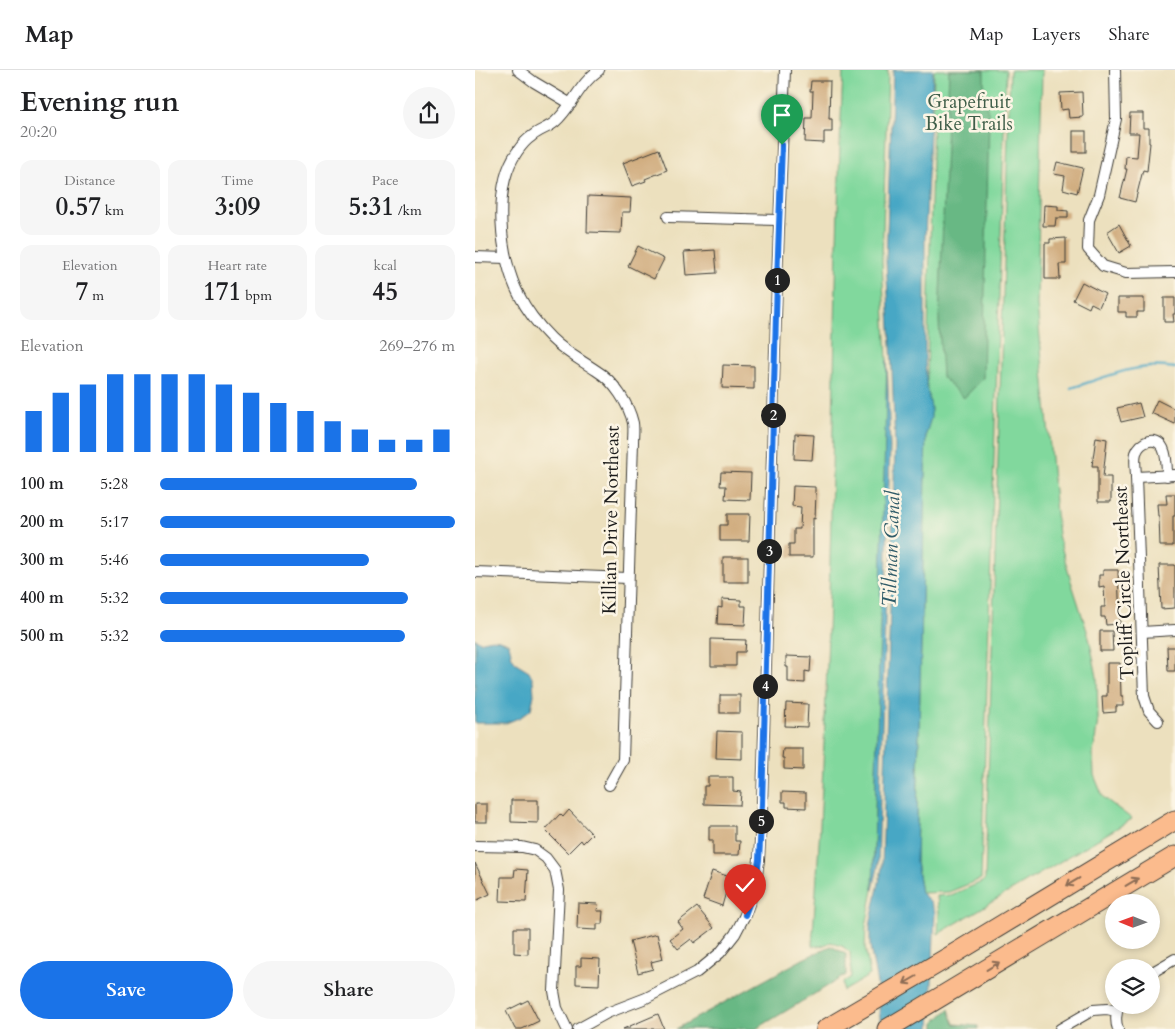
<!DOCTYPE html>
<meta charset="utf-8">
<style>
body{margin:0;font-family:Cardo,serif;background:#f6f6f6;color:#202124;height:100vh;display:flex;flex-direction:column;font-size:19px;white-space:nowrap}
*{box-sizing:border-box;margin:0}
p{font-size:16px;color:#757577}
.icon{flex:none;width:28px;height:28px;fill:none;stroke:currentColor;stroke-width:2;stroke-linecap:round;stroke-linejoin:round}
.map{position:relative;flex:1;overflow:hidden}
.drawer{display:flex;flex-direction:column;background:#fff;width:475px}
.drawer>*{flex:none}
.needle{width:32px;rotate:271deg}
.fabs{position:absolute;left:630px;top:824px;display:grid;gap:10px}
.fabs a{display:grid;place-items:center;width:55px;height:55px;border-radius:50%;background:#fff;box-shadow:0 2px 8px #0003;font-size:25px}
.pin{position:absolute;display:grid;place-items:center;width:42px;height:42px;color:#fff;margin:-51px -21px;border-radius:50% 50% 50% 0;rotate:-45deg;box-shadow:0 0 5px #0007}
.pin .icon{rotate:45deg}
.km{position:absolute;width:25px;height:25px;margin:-12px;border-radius:50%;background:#222;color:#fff;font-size:14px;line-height:25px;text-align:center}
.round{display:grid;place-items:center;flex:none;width:52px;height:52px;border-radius:26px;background:#f6f6f6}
.headline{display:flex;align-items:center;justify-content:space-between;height:85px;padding:0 20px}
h1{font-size:28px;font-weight:700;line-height:38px}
.metrics{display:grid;grid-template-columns:repeat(3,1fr);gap:8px;height:85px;padding:5px 20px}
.metrics div{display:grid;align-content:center;border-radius:12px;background:#f6f6f6;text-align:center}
.metrics b{font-size:25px;font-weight:700}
.metrics small{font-size:14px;font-weight:400}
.metrics p{font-size:14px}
.chart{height:140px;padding:10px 20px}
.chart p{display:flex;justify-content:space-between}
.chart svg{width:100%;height:90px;margin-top:5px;stroke:#1a73e8;stroke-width:6}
.cta{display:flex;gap:10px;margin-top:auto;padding:10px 20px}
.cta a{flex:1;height:58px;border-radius:30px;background:#1a73e8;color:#fff;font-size:20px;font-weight:700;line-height:58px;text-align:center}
.cta a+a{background:#f6f6f6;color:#202124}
ul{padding:0 20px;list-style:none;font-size:16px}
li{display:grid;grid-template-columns:80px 60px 1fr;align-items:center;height:38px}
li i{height:12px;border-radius:6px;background:#1a73e8}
header{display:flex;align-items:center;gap:30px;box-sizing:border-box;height:70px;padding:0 25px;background:#fff;border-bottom:1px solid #e0e0e0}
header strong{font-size:24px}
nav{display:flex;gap:28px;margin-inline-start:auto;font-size:18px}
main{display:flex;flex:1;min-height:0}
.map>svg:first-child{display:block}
.green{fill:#81d89d;stroke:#4e7a5c}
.forest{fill:#68b884;stroke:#426a50}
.water{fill:#46a7c5;stroke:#316270}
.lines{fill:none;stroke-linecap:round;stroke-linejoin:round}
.stream{stroke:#46a7c5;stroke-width:2.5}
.building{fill:#d1ae81}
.street-casing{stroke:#3b3934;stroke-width:12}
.highway-casing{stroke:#3b3934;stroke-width:21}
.street{stroke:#fff;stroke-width:10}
.highway{stroke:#fbbb8d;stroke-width:19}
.oneway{stroke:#8c6c54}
.route-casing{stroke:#fff;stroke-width:10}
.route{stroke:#1a73e8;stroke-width:6}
.labels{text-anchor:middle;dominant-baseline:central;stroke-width:5;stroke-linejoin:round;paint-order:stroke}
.park-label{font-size:19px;fill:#3f5e49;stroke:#fcf5e5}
.street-label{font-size:19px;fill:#1c1c1c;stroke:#fcf5e5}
.water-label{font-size:20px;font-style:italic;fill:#2f5b68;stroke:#fcf5e5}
</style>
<header>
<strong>Map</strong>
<nav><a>Map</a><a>Layers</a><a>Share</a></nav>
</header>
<main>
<section class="drawer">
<div class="headline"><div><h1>Evening run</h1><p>20:20</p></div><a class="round"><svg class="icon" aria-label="share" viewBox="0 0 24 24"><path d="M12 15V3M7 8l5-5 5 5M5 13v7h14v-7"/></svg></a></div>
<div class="metrics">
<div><p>Distance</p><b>0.57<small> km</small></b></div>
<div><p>Time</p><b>3:09</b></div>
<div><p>Pace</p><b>5:31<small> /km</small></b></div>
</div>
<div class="metrics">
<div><p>Elevation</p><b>7<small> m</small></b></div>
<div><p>Heart rate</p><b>171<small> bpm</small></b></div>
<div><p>kcal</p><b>45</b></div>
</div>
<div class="chart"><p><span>Elevation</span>269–276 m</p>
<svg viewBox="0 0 160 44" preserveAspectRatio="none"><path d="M5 44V24M15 44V15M25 44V11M35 44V6M45 44V6M55 44V6M65 44V6M75 44V11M85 44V15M95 44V20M105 44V24M115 44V29M125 44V33M135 44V38M145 44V38M155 44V33"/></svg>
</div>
<ul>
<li><b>100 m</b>5:28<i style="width:87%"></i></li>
<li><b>200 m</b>5:17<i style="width:100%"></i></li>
<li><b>300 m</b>5:46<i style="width:71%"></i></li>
<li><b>400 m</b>5:32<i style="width:84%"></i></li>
<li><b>500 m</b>5:32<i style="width:83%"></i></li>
</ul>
<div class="cta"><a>Save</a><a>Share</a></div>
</section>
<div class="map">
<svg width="700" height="959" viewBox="0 0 700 959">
<rect width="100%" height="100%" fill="#fcf5e5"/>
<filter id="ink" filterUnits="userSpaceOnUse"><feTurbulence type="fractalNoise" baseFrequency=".02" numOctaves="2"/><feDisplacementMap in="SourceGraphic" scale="10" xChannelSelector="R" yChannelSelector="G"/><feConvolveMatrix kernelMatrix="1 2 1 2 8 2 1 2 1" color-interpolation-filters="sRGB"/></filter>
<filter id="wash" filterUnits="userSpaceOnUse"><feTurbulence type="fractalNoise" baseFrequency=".0096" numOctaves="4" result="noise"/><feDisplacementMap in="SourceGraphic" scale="20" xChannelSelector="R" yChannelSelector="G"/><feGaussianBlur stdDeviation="1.12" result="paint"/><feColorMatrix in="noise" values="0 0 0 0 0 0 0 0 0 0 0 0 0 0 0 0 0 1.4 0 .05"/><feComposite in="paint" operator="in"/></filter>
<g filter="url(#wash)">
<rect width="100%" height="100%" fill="#ece0be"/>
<g class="green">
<path d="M 368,0 L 413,0 L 407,191 L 412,290 L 412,308 L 398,820 L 391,856 L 390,877 L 395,905 L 368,921 L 368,912 L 375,908 L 376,905 L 375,882 L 369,878 L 369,877 L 366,876 L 356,872 L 347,876 L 337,876 C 360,584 355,292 368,0 Z"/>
<polygon points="459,0 531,0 506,809 474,822 446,823 441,792"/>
<polygon points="535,0 567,0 562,235 583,465 595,508 614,567 622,607 623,650 618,684 619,705 628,727 657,749 463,864 464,842 463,837 462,826 476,825 507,812 510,809"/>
</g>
<g class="forest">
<polygon points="474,0 509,0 509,25 514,46 508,308 489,328 467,307 464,251"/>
<polygon points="356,876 371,884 371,905 281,959 201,959 328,889"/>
<polygon points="474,939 479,954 503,956 503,959 460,959 460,952"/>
</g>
<g class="water">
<polygon points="418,0 458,0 450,167 450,291 452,319 456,337 456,348 451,364 441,792 446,823 455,831 460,842 455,959 406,959 402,914 395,876 395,856 407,798 420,377 416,274 411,191"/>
<polygon points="412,290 415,377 403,797 398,820"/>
<path d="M 0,568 L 5,572 C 15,568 24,568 34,574 L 37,587 L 41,593 L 54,601 L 58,610 L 59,625 L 56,639 L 46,647 L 31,653 L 0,653 Z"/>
</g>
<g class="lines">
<path class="stream" d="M 596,318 C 629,308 665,291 700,298"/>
</g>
<g id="blocks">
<g class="building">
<polygon points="336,11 355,11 354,49 357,49 357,62 349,62 349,73 330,72 331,48 337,48 338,21 335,21"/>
<polygon points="607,22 608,47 594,48 593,39 586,40 585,23"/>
<polygon points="655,43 668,43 668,58 674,58 674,73 675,73 672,101 668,100 660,132 645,128 652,99 650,99 651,86 662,87 664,63 654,63"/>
<rect x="598" y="61" width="13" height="21"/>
<polygon points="184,79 192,100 170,109 171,111 157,116 148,93"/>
<polygon points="582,92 608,98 602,123 588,119 590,106 579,104"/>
<polygon points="113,126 156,128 155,142 147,142 146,163 112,162"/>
<polygon points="569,135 583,136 583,140 593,141 593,148 581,148 580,156 568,156"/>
<polygon points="644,154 656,176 644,183 632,162"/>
<polygon points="591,168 591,194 584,194 585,209 570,209 570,173 575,173 575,169"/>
<polygon points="163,176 189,189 179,209 153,196"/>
<polygon points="240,180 242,203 211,205 209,182"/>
<polygon points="607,212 630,224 624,237 616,233 614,238 598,230"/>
<polygon points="643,228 669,228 669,242 662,242 662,247 651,247 651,242 643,242"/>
<polygon points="689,228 700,228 700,244 698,244 699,252 689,252"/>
<polygon points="248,295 279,296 279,319 247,318"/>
<polygon points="682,330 700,339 700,354 676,343"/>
<polygon points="664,333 668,347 646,352 642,338"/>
<polygon points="320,364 339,365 337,390 319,389"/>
<polygon points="621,367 632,369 628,407 636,407 636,432 623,432 623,396 617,396"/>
<polygon points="246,402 276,403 275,430 250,429 251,416 245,416"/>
<polygon points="318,416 340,417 340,423 341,423 340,449 338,448 338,487 314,487 314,474 319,474 319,459 325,459 326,437 317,436"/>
<polygon points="691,424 700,424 700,446 698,446 698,476 685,476 684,446 683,446 682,434 692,434"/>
<polygon points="252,444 275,444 274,471 245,471 245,455 252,455"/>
<rect x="248" y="487" width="25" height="25"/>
<polygon points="684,495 700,495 700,538 686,539"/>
<polygon points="628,500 643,500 645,554 631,555 630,547 626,547 626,537 630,537 629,516 624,517 624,505 628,505"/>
<polygon points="247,529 266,530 266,536 271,536 270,555 242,554 243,537 247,538"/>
<polygon points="625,561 637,561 638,581 625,581"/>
<polygon points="236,569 271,570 270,582 261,582 261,596 236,596"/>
<polygon points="692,577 700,577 700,601 693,601"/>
<polygon points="311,586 336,587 335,602 330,601 330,613 313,612 313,597 311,597"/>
<polygon points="632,593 645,593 646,626 648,626 648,636 641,636 641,642 628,643 627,626 632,626"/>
<rect x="245" y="625" width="20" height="18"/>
<polygon points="311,633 333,634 332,657 310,656"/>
<polygon points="242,661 267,662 267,689 241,688"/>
<polygon points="308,679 328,679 328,700 309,699 309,688 307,688"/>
<polygon points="233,707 258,707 258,721 266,722 265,735 229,734 229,716 233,716"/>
<polygon points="307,722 331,723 331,738 311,737 311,732 307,732"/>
<polygon points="36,730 63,730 63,753 36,752"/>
<rect x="0" y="734" width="12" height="18"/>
<polygon points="94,740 117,764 108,773 106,770 93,783 70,760 85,744 88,747"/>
<polygon points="234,756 260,756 260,771 265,771 264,785 238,785 238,770 234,770"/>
<polygon points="0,793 15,824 0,831"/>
<polygon points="40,799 53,800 51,832 25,831 26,807 39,807"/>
<polygon points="237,801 261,809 256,824 251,822 247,836 228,829"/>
<polygon points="103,833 123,834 122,841 128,841 127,854 122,854 122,860 102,859"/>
<polygon points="222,837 239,858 219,873 216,869 203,879 195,869 208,859 203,852"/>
<polygon points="39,858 53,858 53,884 39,883"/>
<polygon points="182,864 188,889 176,892 178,899 163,903 155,871"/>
<polygon points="106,888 125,889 124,915 101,914 101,896 106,896"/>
<polygon points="53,930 64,951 47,959 40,959 31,941"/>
<polygon points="183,944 189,959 148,959"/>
</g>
</g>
</g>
<g filter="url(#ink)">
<use href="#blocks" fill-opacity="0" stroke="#3b3934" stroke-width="1"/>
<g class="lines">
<g class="street-casing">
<g id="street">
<polyline points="43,0 59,12 96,34"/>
<path d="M 124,0 C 105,13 97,37 80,52 C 73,58 64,60 57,66 C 51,70 46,76 42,82 C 17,117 25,189 44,225 C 52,241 64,256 76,268 C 90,282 106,290 122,301 C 139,311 154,335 158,353 C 159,359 158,366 158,372 L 148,690 L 134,715"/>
<polyline points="640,0 641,49 624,125 614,150 613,179 628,196 651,203 700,202"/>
<polyline points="193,147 304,150"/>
<polyline points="0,187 31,188"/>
<path d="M 661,407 C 661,399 659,390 661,383 C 665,371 681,365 688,378 C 692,386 692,397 692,406"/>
<polyline points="0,502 153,508"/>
<polyline points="667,562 700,560"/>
<polyline points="683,651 674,641 669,626 661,407 700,405"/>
<polyline points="0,776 47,777 60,780 71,788 80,800 84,820 79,921 82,938 92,959"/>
<polyline points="676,903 700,889"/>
<polyline points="103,959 132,943 171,928 222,902 245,883 260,864 270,845 280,817 284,790 287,734 302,211 310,0"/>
<polyline points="585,959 618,940 632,939 641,941"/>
<path d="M 643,959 C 640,952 641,942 644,936"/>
</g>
</g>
<g class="highway-casing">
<g id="highway">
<polyline points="351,959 477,885 700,750"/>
<polyline points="412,959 700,786"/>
</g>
</g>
<use href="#street" class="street"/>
<use href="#highway" class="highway"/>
</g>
<defs><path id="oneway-shaft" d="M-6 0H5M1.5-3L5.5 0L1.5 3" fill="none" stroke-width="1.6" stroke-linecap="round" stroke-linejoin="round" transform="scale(1.25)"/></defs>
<g class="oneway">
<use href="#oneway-shaft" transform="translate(598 812) rotate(149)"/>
<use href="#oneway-shaft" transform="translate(657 812) rotate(-31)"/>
<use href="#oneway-shaft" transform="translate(518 896) rotate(-31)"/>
<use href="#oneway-shaft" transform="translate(435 910) rotate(150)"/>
</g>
</g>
<g class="lines" filter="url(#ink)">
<g class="route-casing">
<polyline id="route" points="270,845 280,817 284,790 287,734 302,211 307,75"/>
</g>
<use href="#route" class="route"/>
</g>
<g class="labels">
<g class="park-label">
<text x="494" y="32">Grapefruit<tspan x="494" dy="22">Bike Trails</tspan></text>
</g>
<g class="street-label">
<text transform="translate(136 450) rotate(-89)">Killian Drive Northeast</text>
<text transform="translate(649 513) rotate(-92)">Topliff Circle Northeast</text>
</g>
<g class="water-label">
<text transform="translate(416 479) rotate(-88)">Tillman Canal</text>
</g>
</g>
</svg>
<div class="fabs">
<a><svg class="needle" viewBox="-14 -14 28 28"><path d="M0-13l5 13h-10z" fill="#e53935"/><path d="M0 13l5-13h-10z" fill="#757577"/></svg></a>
<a><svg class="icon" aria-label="layers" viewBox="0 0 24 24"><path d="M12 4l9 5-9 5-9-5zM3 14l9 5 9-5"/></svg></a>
</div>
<div class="pin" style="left:307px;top:75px;background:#1e9e55"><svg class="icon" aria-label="arrive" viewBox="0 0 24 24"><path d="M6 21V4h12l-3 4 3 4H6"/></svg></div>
<div class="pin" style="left:270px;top:845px;background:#d93025"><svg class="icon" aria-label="check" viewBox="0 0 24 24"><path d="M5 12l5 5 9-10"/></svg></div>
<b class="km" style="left:302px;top:210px">1</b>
<b class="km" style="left:298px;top:345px">2</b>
<b class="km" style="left:294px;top:481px">3</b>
<b class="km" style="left:290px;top:616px">4</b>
<b class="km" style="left:286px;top:751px">5</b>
</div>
</main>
